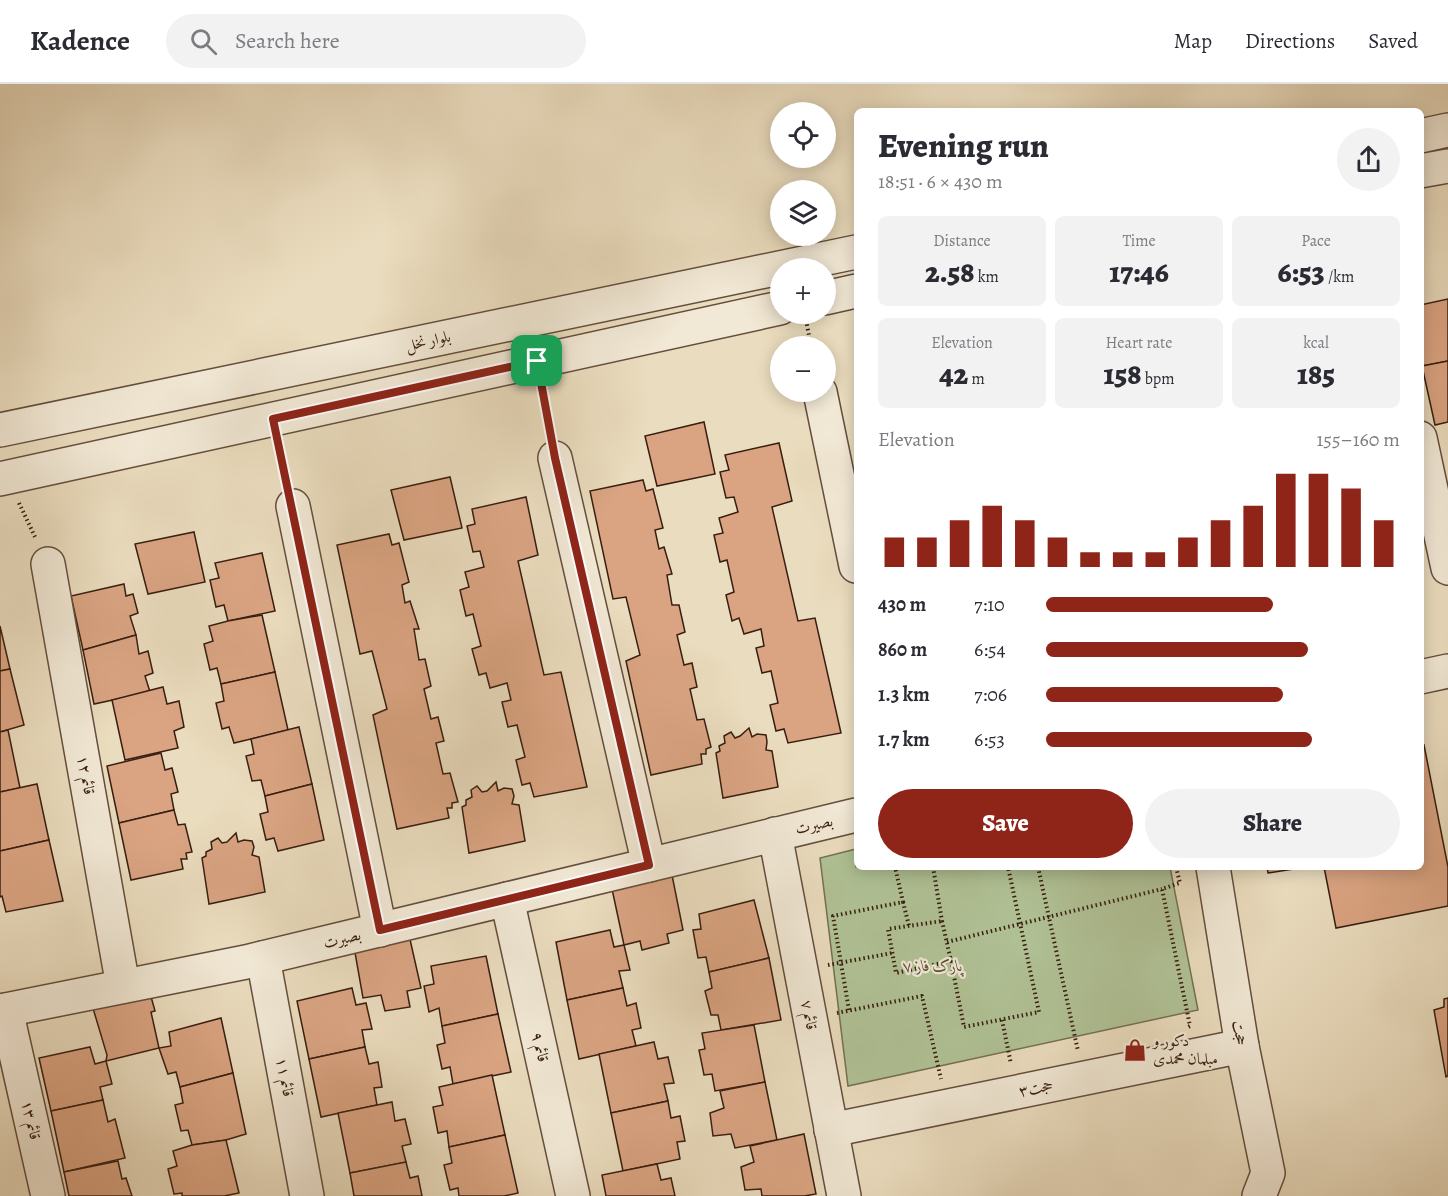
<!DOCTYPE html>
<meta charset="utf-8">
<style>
body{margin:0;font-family:Alegreya,Amiri,serif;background:#f2f2f3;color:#2b2b33;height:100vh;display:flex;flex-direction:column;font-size:22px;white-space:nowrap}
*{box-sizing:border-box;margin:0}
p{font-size:20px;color:#7c7c81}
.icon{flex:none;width:33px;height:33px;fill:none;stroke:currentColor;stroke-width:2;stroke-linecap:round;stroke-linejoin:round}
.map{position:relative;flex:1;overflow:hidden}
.drawer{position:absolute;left:854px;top:24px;width:570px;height:762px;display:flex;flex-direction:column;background:#fff;border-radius:9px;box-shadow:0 3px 15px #0003}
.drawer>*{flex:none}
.buttons{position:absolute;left:770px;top:18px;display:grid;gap:12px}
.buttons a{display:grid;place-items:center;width:66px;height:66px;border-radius:50%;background:#fff;box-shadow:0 3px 15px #0003;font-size:30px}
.pin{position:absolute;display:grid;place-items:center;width:51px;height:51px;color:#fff;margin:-26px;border-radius:12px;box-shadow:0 3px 9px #0006}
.round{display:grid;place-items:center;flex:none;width:63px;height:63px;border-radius:32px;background:#f2f2f3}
.headline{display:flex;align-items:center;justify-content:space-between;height:102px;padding:0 24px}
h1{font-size:33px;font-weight:800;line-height:45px}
.stats{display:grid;grid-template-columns:repeat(3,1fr);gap:9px;height:102px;padding:6px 24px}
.stats div{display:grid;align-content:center;border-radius:9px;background:#f2f2f3;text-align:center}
.stats b{font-size:30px;font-weight:800}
.stats small{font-size:16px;font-weight:400}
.stats p{font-size:16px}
.chart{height:168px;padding:12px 24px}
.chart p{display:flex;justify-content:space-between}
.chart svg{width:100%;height:108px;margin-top:6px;stroke:#8f2418;stroke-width:6}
.primary-button{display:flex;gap:12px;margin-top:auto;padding:12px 24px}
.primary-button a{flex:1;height:69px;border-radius:36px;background:#8f2418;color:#fff;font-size:24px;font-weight:800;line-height:69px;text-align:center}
.primary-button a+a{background:#f2f2f3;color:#2b2b33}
ul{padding:0 24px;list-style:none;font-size:20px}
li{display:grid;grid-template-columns:96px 72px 1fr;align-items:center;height:45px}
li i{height:15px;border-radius:8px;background:#8f2418}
header{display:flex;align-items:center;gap:36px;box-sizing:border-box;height:84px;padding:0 30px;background:#fff;border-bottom:2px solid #e1e1e2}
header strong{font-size:28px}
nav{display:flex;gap:33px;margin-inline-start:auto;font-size:21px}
.search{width:420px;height:54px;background:#f2f2f3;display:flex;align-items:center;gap:15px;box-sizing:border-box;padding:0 21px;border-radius:33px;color:#7c7c81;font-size:22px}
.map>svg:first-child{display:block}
.green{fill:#b0c296;stroke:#747054;stroke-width:1.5}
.building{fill:#daa482;stroke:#381e11;stroke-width:1.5}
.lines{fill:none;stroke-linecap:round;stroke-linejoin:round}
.minor-casing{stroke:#644e3c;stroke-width:36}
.path{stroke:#381e11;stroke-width:4;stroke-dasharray:1.5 3;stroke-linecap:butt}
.minor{stroke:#f1e8d5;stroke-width:33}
.route-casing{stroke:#fff;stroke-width:12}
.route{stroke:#8f2418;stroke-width:8}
.labels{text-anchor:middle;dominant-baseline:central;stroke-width:4.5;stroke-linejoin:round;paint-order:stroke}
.street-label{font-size:16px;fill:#381e11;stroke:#f1e8d5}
.park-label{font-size:16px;font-style:italic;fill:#5c4f39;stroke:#f1e8d5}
.poi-label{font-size:16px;fill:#381e11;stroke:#f1e8d5;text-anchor:start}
</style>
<header>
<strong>Kadence</strong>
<div class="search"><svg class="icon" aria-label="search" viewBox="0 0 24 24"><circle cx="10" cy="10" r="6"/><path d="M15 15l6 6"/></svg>Search here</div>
<nav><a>Map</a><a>Directions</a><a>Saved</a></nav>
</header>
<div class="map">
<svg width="1448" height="1112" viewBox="0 0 1448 1112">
<rect width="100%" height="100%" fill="#eadcbe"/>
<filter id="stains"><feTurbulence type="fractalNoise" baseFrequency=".00333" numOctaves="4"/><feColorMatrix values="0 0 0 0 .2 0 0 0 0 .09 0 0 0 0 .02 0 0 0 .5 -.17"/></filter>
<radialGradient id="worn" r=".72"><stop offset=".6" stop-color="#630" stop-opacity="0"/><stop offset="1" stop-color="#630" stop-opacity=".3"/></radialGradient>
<polygon class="green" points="856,765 856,783 1170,783 1198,926 848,1002 820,774"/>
<g class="building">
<polygon points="1448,215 1448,277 1422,282 1420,273 1420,221"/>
<polygon points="1448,277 1448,338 1435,341 1422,282"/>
<polygon points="704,338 715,390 657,402 645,352"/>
<polygon points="779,359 792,417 772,423 798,537 815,534 841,649 788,659 784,645 776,647 770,621 778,619 771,587 762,589 756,564 764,562 761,545 744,550 739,534 732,537 726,511 734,508 727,476 720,478 714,451 723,449 719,434 738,428 734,413 726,414 720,388 729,386 725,371"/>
<polygon points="450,393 462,444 404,456 391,406"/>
<polygon points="643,396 646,407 653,405 663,444 655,446 659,465 664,463 672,490 667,491 672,521 679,521 685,548 677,551 684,581 692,579 697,603 690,605 697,636 704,635 711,663 706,665 706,670 701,670 702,680 651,691 626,577 640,571 626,513 613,515 590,407"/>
<polygon points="526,413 538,471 518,477 544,591 561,588 587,703 534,713 530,699 522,701 516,676 525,673 517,641 508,643 502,618 511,616 507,599 490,604 486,589 479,591 472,565 481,562 473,530 466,532 460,506 469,503 465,488 484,483 480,467 473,468 467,442 475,440 472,425"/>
<polygon points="194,448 205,498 148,510 135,460"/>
<polygon points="389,450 392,461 399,459 409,498 402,501 405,519 410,517 419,545 414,545 419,576 425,575 431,602 424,605 431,635 438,633 444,657 436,659 443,690 450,689 458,718 452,719 452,724 447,724 449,734 397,745 373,631 387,625 372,567 360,570 337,461"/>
<polygon points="262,469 275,527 228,537 224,521 216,523 210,496 219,494 215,479"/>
<polygon points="124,500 126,512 133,510 138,529 130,532 136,551 83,566 71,512"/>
<polygon points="262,531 275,588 221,600 217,584 210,586 204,560 213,557 209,542 228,537"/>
<polygon points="0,542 10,585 0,587"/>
<polygon points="136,551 139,570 148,567 153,589 145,592 150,608 94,620 83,566"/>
<polygon points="10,585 24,641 0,648 0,587"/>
<polygon points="275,588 288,646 234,659 229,643 222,645 216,619 224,617 221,600"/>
<polygon points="163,603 167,620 179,617 184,643 174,647 178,664 125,676 112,616"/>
<polygon points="299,643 312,700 265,712 261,696 252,697 246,672 254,670 251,655"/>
<polygon points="749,644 752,653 757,650 766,651 767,658 766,666 772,667 778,703 723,714 716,669 720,667 719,662 725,659 724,652 731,648 735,654 740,652"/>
<polygon points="8,646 20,704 0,708 0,648"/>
<polygon points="1424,661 1448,783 1448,822 1336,844 1324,783 1420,783 1420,662"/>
<polygon points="161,669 165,686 172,684 178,708 171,710 174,726 119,739 107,682"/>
<polygon points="496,698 498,707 504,704 512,705 514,712 512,720 519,721 525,757 469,769 462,723 466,721 466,716 472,713 471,706 477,702 482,708 487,707"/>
<polygon points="37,700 49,756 0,767 0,708"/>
<polygon points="312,700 324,756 278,767 274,754 266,756 260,730 268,728 265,712"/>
<polygon points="174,726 178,741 185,740 192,768 186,769 187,775 181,775 183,785 131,796 119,739"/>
<polygon points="236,749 238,758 244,756 252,757 254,763 252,771 259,773 265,808 209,820 202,774 206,772 206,768 212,765 211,758 218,754 222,759 227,758"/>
<polygon points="49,756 63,817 6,828 2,812 0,813 0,767"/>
<polygon points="1267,783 1306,783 1268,789"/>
<polygon points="672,791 683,846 667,850 669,859 642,866 640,857 624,861 612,805"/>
<polygon points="754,816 769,874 709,888 706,873 698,874 693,846 701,845 699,830"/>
<polygon points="610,846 614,863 624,861 630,886 619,887 623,904 567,916 556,858"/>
<polygon points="409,851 421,904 407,907 410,923 385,927 381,911 363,914 354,863"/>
<polygon points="486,872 498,930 442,942 439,924 429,928 424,902 434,900 431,882"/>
<polygon points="769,874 781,936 721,946 718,931 711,931 705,907 712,904 709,888"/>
<polygon points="352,904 356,921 366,919 372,945 362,946 365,963 309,975 297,917"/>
<polygon points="623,904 627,922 636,919 641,944 632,946 636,962 579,975 567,916"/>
<polygon points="150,909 155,927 151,928 159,964 106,977 107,971 92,921"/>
<polygon points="1448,914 1448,992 1446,993 1434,926 1444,923 1444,915"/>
<polygon points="498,930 511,988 453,1000 450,983 442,985 437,961 445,959 442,942"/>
<polygon points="221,934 233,989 180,1003 176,988 168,990 159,964 171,962 169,948"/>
<polygon points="754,941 765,998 715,1007 712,990 704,991 699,966 705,965 702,949"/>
<polygon points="654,958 658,975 668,973 674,999 664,1000 668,1017 611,1029 599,970"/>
<polygon points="90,963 95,980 106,977 112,1000 100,1003 103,1016 51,1027 39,974"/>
<polygon points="365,963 369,980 378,978 382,1003 374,1004 377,1021 321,1033 309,975"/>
<polygon points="233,989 246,1050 226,1056 192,1061 188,1046 181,1047 175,1021 183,1019 180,1003"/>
<polygon points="492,991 505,1051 449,1063 447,1047 438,1049 433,1023 443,1021 439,1003"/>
<polygon points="765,998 777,1056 735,1064 731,1050 713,1052 710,1029 724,1024 720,1007"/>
<polygon points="103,1016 108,1038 115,1035 125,1074 64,1088 51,1027"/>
<polygon points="668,1017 671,1034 680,1032 685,1057 677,1058 680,1075 623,1087 611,1029"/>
<polygon points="392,1018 395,1037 405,1035 411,1060 402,1062 406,1078 350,1089 338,1029"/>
<polygon points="804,1050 816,1110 804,1112 762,1112 761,1105 745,1106 741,1083 754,1078 750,1062"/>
<polygon points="505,1051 518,1109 504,1112 459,1112 458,1104 450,1106 444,1081 452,1079 449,1063"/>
<polygon points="226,1056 239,1109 224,1112 182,1112 182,1109 174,1110 168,1085 177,1082 173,1067 192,1061"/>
<polygon points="118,1077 122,1095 126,1094 132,1112 69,1112 64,1088"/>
<polygon points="406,1078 410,1094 418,1092 422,1112 354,1112 350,1089"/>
<polygon points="657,1080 661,1096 671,1094 675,1112 606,1112 602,1091"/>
</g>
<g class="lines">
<g class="minor-casing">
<g id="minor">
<polyline points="1420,52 1448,46"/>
<polyline points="1420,87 1448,82"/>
<polyline points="825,214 856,207"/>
<polyline points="820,308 856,482"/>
<polyline points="0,346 856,168"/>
<polyline points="1420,354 1448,484"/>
<polyline points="555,374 649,781"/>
<polyline points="0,395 780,224"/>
<polyline points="293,422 380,846"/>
<polyline points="48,480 123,902"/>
<polyline points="1420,593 1448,587"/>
<polyline points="775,750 844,1112"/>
<polyline points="1213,783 1242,962 1268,1089 1259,1112"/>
<polyline points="507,815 573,1112"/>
<polyline points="263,874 307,1112"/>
<polyline points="6,926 48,1112"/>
<polyline points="0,927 246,878 856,731"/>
<polyline points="831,1046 1242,962"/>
</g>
</g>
<g class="path">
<polyline points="806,236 811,262"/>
<polyline points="542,305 550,347"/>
<polyline points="279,362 287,396"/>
<polyline points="19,419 36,455"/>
<polyline points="933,783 942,837"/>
<polyline points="1038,783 1078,967"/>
<polyline points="1176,783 1180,799 1162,805 1190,942 1188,943"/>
<polyline points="903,818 909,842"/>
<polygon points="942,837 951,877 896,889 888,845"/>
<polyline points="947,858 1162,805"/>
<polyline points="951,877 964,943 1039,928 1008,783"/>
<polyline points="828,881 892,869"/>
<polyline points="849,926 833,832 903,818 895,783"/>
<polyline points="837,929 922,912 941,995"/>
<polyline points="1002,936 1011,980"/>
</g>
<use href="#minor" class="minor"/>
</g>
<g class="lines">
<g class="route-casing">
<polygon id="route" points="537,277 555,374 649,781 380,846 273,335"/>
</g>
<use href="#route" class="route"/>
</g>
<defs>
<g id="shop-bare" transform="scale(1.8)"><path d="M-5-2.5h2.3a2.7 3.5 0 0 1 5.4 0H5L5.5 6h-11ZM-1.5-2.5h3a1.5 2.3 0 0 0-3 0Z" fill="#8f2418" stroke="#f1e8d5" stroke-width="2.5" paint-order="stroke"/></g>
</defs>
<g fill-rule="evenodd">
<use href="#shop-bare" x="1135" y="966"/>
</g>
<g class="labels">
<g class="street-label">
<text transform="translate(428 257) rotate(-12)">بلوار نخل</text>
<text transform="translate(86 691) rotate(80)">قائم ۱۲</text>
<text transform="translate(814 741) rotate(-13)">بصیرت</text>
<text transform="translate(342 855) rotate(-14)">بصیرت</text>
<text transform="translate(809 931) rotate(79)">قائم ۷</text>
<text transform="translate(1240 949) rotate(80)">حجت</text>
<text transform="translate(540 963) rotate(77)">قائم ۹</text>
<text transform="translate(285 993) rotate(80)">قائم ۱۱</text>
<text transform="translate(1036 1004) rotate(-12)">حجت۳</text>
<text transform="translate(31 1036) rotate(77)">قائم ۱۳</text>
</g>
<g class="park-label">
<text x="933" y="882">پارک فاز ۷</text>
</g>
<g class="poi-label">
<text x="1153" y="957">دکور و<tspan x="1153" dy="18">مبلمان محمدی</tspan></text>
</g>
</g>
<rect width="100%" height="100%" filter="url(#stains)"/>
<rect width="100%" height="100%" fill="url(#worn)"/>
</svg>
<div class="buttons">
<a><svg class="icon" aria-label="locate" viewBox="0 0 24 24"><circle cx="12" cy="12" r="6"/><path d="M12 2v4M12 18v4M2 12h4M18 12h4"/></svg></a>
<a><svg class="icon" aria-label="layers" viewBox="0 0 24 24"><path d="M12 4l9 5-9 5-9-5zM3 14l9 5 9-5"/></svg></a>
<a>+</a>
<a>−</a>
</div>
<div class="pin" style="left:537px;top:277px;background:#1e9e55"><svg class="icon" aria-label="arrive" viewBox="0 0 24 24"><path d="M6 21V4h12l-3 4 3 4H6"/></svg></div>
<section class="drawer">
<div class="headline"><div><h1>Evening run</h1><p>18:51 · 6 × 430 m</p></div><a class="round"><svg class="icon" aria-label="share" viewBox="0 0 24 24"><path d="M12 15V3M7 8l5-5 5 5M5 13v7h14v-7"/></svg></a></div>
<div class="stats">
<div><p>Distance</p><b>2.58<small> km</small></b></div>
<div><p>Time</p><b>17:46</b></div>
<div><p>Pace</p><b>6:53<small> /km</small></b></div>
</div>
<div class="stats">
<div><p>Elevation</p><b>42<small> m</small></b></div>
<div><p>Heart rate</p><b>158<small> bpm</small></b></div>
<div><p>kcal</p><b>185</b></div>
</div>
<div class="chart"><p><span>Elevation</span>155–160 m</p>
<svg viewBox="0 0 160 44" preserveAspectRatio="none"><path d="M5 44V32M15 44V32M25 44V25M35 44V19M45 44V25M55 44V32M65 44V38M75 44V38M85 44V38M95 44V32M105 44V25M115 44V19M125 44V6M135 44V6M145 44V12M155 44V25"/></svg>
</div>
<ul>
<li><b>430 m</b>7:10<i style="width:64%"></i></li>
<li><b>860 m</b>6:54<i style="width:74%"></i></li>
<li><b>1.3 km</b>7:06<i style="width:67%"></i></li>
<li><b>1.7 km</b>6:53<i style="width:75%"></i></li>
</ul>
<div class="primary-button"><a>Save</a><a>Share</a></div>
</section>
</div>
